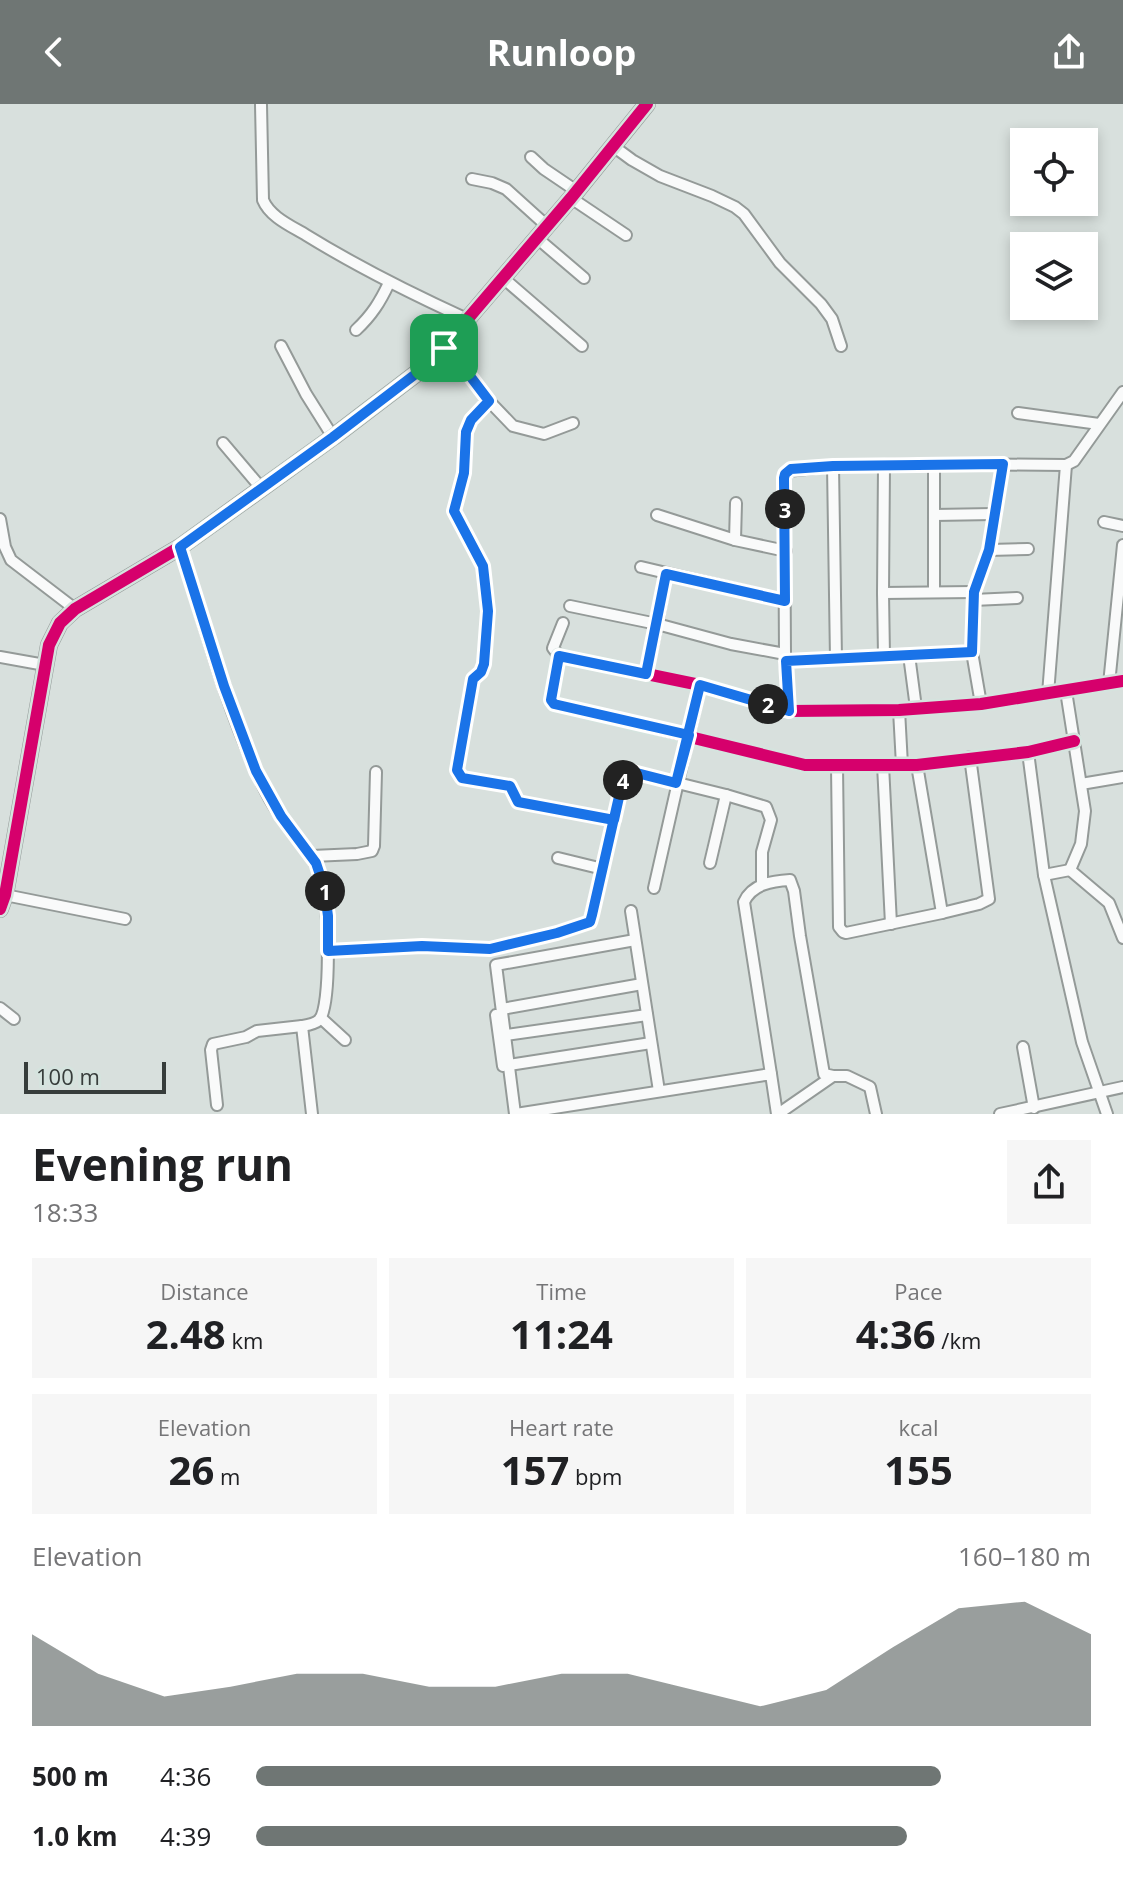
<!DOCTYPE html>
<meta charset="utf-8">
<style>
body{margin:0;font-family:"Open Sans",sans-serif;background:#f6f6f6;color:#202124;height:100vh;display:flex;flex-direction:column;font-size:30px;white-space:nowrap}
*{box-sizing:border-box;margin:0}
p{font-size:26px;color:#757577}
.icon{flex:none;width:44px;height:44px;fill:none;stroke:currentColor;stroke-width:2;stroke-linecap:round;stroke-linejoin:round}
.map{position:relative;height:1010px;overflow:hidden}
.panel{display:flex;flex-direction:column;background:#fff;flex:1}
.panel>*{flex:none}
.tools{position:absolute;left:1010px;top:24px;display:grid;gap:16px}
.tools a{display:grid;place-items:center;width:88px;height:88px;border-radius:0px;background:#fff;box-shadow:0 4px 12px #0003;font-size:40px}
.scale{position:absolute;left:24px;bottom:20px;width:142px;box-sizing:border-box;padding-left:8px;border:4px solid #373d3b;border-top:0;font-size:22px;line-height:28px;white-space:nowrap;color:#373d3b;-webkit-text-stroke:6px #d5e3de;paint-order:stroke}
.pin{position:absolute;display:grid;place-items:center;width:68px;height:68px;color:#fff;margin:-34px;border-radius:16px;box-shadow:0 4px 12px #0006}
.km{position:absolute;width:40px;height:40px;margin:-20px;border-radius:50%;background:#222;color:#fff;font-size:22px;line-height:40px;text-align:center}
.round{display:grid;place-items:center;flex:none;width:84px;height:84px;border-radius:0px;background:#f6f6f6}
.summary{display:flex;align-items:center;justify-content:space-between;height:136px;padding:0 32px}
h1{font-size:44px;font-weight:700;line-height:60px}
.figures{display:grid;grid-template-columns:repeat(3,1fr);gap:12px;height:136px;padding:8px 32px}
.figures div{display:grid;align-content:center;border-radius:0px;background:#f6f6f6;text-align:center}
.figures b{font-size:40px;font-weight:700}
.figures small{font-size:22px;font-weight:400}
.figures p{font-size:22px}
.chart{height:224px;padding:16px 32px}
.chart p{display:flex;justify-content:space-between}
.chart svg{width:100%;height:144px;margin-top:8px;fill:#6f7674;opacity:.7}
ul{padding:0 32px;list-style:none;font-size:26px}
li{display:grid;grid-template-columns:128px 96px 1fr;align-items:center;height:60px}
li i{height:20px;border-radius:10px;background:#6f7674}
header{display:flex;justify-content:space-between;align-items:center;height:104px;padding:0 32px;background:#6f7674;color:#fff;font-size:36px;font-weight:700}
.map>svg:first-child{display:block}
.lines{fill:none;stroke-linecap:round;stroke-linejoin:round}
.street-casing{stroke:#949a98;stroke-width:14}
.secondary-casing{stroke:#949a98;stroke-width:18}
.street{stroke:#f9fafa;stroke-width:10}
.secondary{stroke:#f9fafa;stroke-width:14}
.cycleway-casing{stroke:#d5e3de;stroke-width:17}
.cycleway{stroke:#d6006c;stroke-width:12}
.route-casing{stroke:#fff;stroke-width:16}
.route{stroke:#1a73e8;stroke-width:10}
</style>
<header><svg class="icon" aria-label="back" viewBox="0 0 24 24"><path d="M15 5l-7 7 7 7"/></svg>Runloop<svg class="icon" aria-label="share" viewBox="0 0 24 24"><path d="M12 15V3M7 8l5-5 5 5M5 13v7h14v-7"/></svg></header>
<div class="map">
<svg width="1123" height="1010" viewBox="0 0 1123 1010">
<rect width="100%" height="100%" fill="#d8e0dd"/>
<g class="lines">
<g class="street-casing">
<g id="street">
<path d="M 261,1 L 263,96 C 270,113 291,122 306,131 C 358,163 412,190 467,215"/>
<polyline points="613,42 632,56 660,72 712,92 735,103 744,110 780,159 821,200 832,215 841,242"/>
<polyline points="531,53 544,65 575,86"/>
<polyline points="472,75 492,79 506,85 547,122"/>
<polyline points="571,94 626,131"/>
<polyline points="537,134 584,174"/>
<polyline points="502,173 582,242"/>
<path d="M 356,226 C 372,211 380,198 389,179"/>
<polyline points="281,242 306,290 333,333"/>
<polyline points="444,244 467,268 489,297 471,316 466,328 464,369 454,407 483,462 488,507 484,560 481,568 473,575 457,666 462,674 510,682 518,698 614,716"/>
<polyline points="489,297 513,322 544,330 573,319"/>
<polyline points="1018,309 1099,320"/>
<polyline points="223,339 262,385"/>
<polyline points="934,360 934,487"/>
<polyline points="833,362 836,555"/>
<polyline points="884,362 883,489 884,552"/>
<polyline points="657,411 735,436 786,447"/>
<polyline points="934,411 994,410"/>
<polyline points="0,415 5,443 11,456 75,505"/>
<polyline points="1104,418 1123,422"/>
<polyline points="735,436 736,399"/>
<path d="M 180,443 C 204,517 224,598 257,668 C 263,683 271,698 280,711 C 297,735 318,754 324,783 C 328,803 332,903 319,916 C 315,920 308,921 302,922 L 312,1010"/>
<polyline points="989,446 1028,445"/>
<polyline points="641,463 785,497"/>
<polyline points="883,489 974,488"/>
<polyline points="973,496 1017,494"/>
<polyline points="570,502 657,520 666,470"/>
<polyline points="972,548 974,488 989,446 1003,360"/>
<polyline points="909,551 916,604"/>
<polyline points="559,552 553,544 563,519"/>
<polyline points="0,553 45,561"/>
<polyline points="786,557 972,548 981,600"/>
<polyline points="646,570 657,520 731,540 785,550"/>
<polyline points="1109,580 1123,441"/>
<polyline points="1066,587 1085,707 1081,740 1070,766 1109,799 1123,834"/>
<polyline points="1048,590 1066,361"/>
<polyline points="899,606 902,661"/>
<polyline points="789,607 785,550 784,374 788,367 833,362 934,360 1066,361 1074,357 1123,288"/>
<polyline points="1074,637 1028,648 917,661 805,661 554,600 551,596 559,552 700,581 789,607 899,606 981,600 1123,577"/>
<polyline points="1028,648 1044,771 1082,938 1107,1010"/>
<polyline points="883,661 891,820"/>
<polyline points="917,661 942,809"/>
<polyline points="837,662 839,823 843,828 846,829 942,809 979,800 989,795 970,653"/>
<polyline points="1081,680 1123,673"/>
<polyline points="312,752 357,750 372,747 374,742 376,668"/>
<polyline points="558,754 603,765"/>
<polyline points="710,759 726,691"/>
<polyline points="1044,771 1070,766"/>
<polyline points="654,784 700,581"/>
<polyline points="5,791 125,815"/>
<polyline points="631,807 659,987"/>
<polyline points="328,847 422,842 490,845 557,829 590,818 625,666 726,691 766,703 771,716 762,748 762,779"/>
<polyline points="0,904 14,915"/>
<polyline points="502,905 642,880"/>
<polyline points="496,911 503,962"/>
<polyline points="321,914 345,936"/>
<polyline points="506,931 647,911"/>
<polyline points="1023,943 1034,1004"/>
<polyline points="509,961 651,939"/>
<path d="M 771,970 L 744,798 C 752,780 772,777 790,776 L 794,787 L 800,832 L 824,970 L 833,972"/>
<polyline points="217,1001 211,946 213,940 246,933 257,927 302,922"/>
<polyline points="515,1010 496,861 635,836"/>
<polyline points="516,1010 771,970 777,1010"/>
<polyline points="778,1010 833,972 847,972 870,983 876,1010"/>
<polyline points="1000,1010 1123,983"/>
</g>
</g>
<g class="secondary-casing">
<polyline id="secondary" points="0,805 5,791 49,541 60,519 75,505 180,443 333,333 430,259 571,94 647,0"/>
</g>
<use href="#street" class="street"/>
<use href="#secondary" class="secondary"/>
<g class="cycleway-casing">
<g id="cycleway">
<polyline points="1074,637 1028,648 917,661 805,661 554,600 551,596 559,552 700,581 789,607 899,606 981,600 1123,577"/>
<polyline points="0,805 5,791 49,541 60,519 75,505 180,443 333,333 430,259 571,94 647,0"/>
</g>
</g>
<use href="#cycleway" class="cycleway"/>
</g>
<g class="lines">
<g class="route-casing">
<polyline id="route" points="444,244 430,259 333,333 180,443 224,582 256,667 281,712 316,759 324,783 328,812 328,847 422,842 490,845 557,829 590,818 592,811 625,666 676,679 700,581 789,607 786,557 972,548 974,488 989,446 1003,360 833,362 791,365 785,370 784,374 785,497 666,470 646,570 559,552 551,596 554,600 689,631 676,679 625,666 614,716 518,698 510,682 462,674 457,666 473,575 481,568 484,560 488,507 483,462 454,407 464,369 466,328 471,316 489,297 467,268 444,244"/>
</g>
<use href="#route" class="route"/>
</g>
</svg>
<div class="tools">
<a><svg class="icon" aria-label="locate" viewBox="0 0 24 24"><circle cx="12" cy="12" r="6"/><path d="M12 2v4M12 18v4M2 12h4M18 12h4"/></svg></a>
<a><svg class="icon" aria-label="layers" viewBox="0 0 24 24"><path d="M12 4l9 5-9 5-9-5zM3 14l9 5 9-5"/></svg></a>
</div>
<div class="scale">100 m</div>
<div class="pin" style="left:444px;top:244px;background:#1e9e55"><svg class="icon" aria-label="arrive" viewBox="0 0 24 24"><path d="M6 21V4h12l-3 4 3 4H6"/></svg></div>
<b class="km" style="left:325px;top:787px">1</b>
<b class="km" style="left:768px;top:600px">2</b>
<b class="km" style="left:785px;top:405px">3</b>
<b class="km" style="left:623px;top:676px">4</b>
</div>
<section class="panel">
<div class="summary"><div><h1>Evening run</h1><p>18:33</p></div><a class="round"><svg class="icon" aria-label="share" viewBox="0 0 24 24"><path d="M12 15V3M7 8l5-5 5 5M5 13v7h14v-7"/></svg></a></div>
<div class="figures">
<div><p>Distance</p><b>2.48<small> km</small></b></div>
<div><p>Time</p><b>11:24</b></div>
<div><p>Pace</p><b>4:36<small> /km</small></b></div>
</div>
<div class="figures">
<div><p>Elevation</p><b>26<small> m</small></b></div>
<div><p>Heart rate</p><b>157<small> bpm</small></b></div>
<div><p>kcal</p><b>155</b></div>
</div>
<div class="chart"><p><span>Elevation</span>160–180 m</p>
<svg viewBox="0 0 160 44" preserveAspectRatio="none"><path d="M0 44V16L10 28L20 35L30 32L40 28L50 28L60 32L70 32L80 28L90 28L100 33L110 38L120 33L130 20L140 8L150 6L160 16V44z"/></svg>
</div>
<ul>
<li><b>500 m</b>4:36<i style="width:82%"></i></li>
<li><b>1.0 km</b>4:39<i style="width:78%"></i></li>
</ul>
</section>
